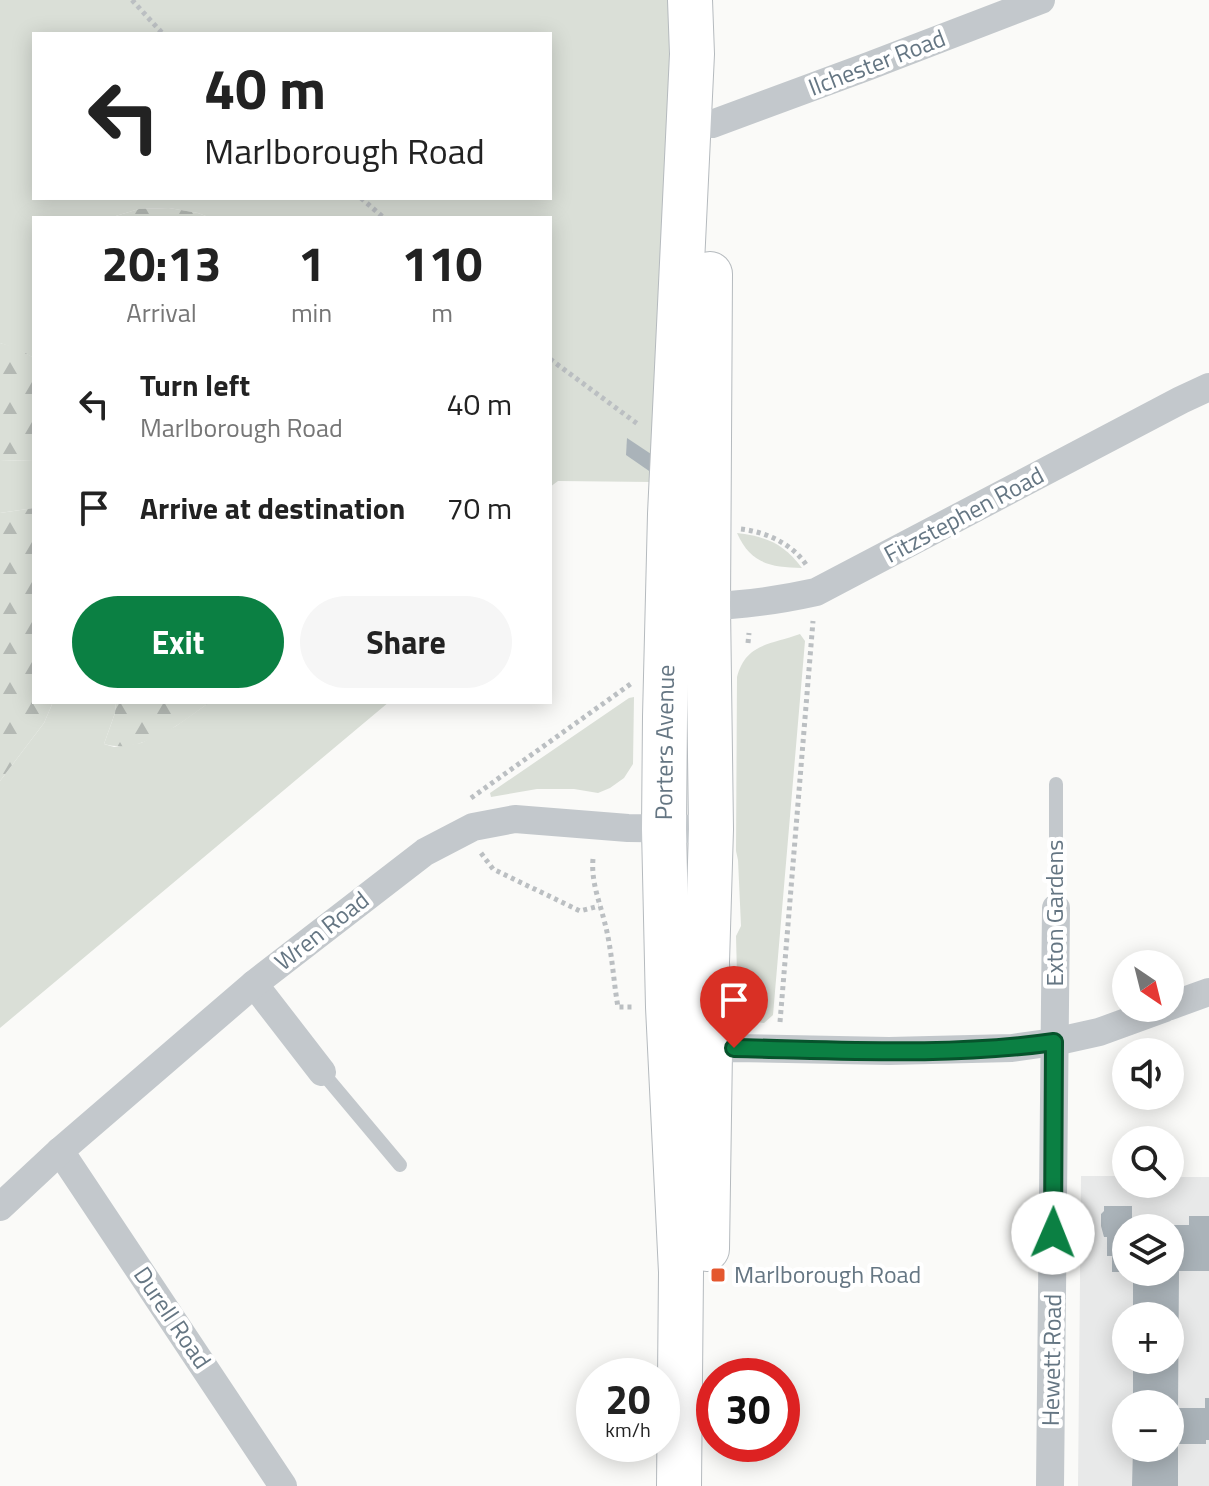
<!DOCTYPE html>
<meta charset="utf-8">
<style>
body{margin:0;font-family:"Titillium Web",sans-serif;background:#f6f6f6;color:#222;height:100vh;display:flex;flex-direction:column;font-size:30px;white-space:nowrap}
*{box-sizing:border-box;margin:0}
p{font-size:26px;color:#767676}
.icon{flex:none;width:44px;height:44px;fill:none;stroke:currentColor;stroke-width:2;stroke-linecap:round;stroke-linejoin:round}
.map{position:relative;flex:1;overflow:hidden}
.details{position:absolute;left:32px;top:216px;width:520px;height:488px;display:flex;flex-direction:column;background:#fff;border-radius:0px;box-shadow:0 4px 20px #0003}
.details>*{flex:none}
.guide{position:absolute;left:32px;top:32px;width:520px;height:168px;border-radius:0px;box-shadow:0 4px 20px #0003;background:#fff;color:#222;overflow:hidden}
.needle{width:52px;rotate:145deg}
.fabs{position:absolute;left:1112px;top:950px;display:grid;gap:16px}
.fabs a{display:grid;place-items:center;width:72px;height:72px;border-radius:50%;background:#fff;box-shadow:0 4px 20px #0003;font-size:40px}
.speed{position:absolute;left:576px;top:1358px;display:flex;gap:16px;font-size:40px;font-weight:700;text-align:center}
.speed>*{display:grid;place-content:center;width:104px;height:104px;border-radius:50%;background:#fff;box-shadow:0 4px 20px #0003;line-height:1}
.speed small{font-size:20px;font-weight:400}
.speed .limit{border:12px solid #d22;background:#fff;color:#111}
.pin{position:absolute;display:grid;place-items:center;width:68px;height:68px;color:#fff;margin:-82px -34px;border-radius:50% 50% 50% 0;rotate:-45deg;box-shadow:0 0 8px #0007}
.pin .icon{rotate:45deg}
.me{position:absolute;width:88px;margin:-44px;rotate:1deg;stroke-linejoin:round;filter:drop-shadow(0 0 6px #0008)}
.turn{display:flex;align-items:center;gap:28px;height:168px;padding:0 40px;font-size:36px}
.turn .icon{width:104px;height:104px;stroke-width:2.5}
.turn b{display:block;font-size:56px;line-height:68px}
.eta{display:flex;justify-content:space-evenly;align-items:center;height:136px;text-align:center}
.eta b{font-size:48px;font-weight:700;line-height:56px}
.primary-button{display:flex;gap:16px;margin-top:auto;padding:16px 40px}
.primary-button a{flex:1;height:92px;border-radius:48px;background:#0b8043;color:#fff;font-size:32px;font-weight:700;line-height:92px;text-align:center}
.primary-button a+a{background:#f6f6f6;color:#222}
ul{padding:0;list-style:none}
li{display:flex;align-items:center;gap:24px;height:104px;padding:0 40px}
li div{flex:1}
li b{display:block;font-size:30px}
li em{font-style:normal}
.map>svg:first-child{display:block}
.built{fill:#e8e9e9;fill-rule:evenodd}
.green{fill:#dadfd7;fill-rule:evenodd}
.forest{fill:url(#forest-firs)}
.building{fill:#aab3b9}
.lines{fill:none;stroke-linecap:round;stroke-linejoin:round}
.primary-casing{stroke:#b5babe;stroke-width:46}
.path{stroke:#bbbfc2;stroke-width:5;stroke-dasharray:4 4;stroke-linecap:butt}
.service{stroke:#c3c8cc;stroke-width:14}
.minor{stroke:#c3c8cc;stroke-width:28}
.primary{stroke:#fff;stroke-width:44}
.route-casing{stroke:#07532c;stroke-width:20}
.route{stroke:#0b8043;stroke-width:14}
.poi-dot{fill:#e4572e;stroke:#fff;stroke-width:3}
.labels{text-anchor:middle;stroke-width:8;stroke-linejoin:round;paint-order:stroke}
.street-label{font-size:24px;fill:#657683;stroke:#fff}
.poi-label{font-size:24px;fill:#657683;stroke:#fff;text-anchor:start}
</style>
<div class="map">
<svg width="1209" height="1486" viewBox="0 0 1209 1486">
<defs>
<pattern id="forest-firs" width="22" height="20" patternUnits="userSpaceOnUse" patternTransform="scale(2)"><rect width="22" height="20" fill="#dadfd7"/><path d="M5 1l3.5 6h-7zM16 11l3.5 6h-7z" fill="#b4b9b4"/></pattern>
</defs>
<rect width="100%" height="100%" fill="#fafaf8"/>
<path class="built" d="M 1081,1176 L 1126,1176 L 1126,1184 L 1170,1184 L 1170,1177 L 1209,1177 L 1209,1486 L 1078,1486 ZM 1126,1228 L 1170,1228 L 1170,1272 L 1126,1272 ZM 1126,1316 L 1170,1316 L 1170,1360 L 1126,1360 ZM 1126,1404 L 1170,1404 L 1170,1448 L 1126,1448 Z"/>
<g class="green">
<path d="M 0,0 L 672,0 L 667,285 L 652,482 L 558,481 L 550,487 L 550,218 L 211,218 L 198,213 L 169,208 L 139,209 L 109,218 L 34,218 L 34,358 L 15,348 L 0,343 ZM 34,34 L 550,34 L 550,198 L 34,198 Z"/>
<path d="M 0,460 L 34,461 L 34,508 L 0,513 Z"/>
<path d="M 737,533 C 767,537 783,543 802,568 C 770,567 751,564 737,533 Z"/>
<path d="M 800,634 L 805,641 L 773,1015 L 764,1023 L 746,1021 L 738,1015 L 736,936 L 741,926 L 738,860 L 736,851 L 737,677 C 746,643 770,645 800,634 Z"/>
<path d="M 634,697 L 633,764 L 624,778 L 610,788 L 598,793 L 574,789 L 537,789 L 491,797 L 490,793 L 629,698 Z"/>
<path d="M 53,702 L 116,702 L 115,713 L 104,744 L 114,747 L 141,743 L 176,726 L 210,702 L 389,702 L 0,1028 L 0,781 L 44,723 Z"/>
</g>
<g class="forest">
<path d="M 169,208 L 198,213 L 211,218 L 109,218 L 139,209 Z"/>
<path d="M 0,343 L 15,347 L 34,358 L 34,461 L 0,460 Z"/>
<path d="M 34,508 L 34,702 L 53,702 L 44,723 L 0,781 L 0,513 Z"/>
<path d="M 116,702 L 210,702 C 181,723 142,755 104,744 L 115,713 Z"/>
</g>
<g class="building">
<path d="M 627,438 L 654,456 L 652,473 L 626,455 Z"/>
<path d="M 1104,1206 L 1132,1206 L 1132,1228 L 1126,1228 L 1126,1272 L 1112,1272 L 1112,1256 L 1107,1256 L 1107,1237 L 1104,1237 L 1101,1226 L 1101,1214 L 1104,1211 Z"/>
<path d="M 1189,1216 L 1209,1216 L 1209,1271 L 1179,1271 L 1178,1408 L 1205,1408 L 1205,1398 L 1209,1398 L 1209,1440 L 1206,1440 L 1206,1444 L 1178,1444 L 1178,1486 L 1132,1486 L 1133,1448 L 1170,1448 L 1170,1404 L 1133,1404 L 1133,1360 L 1170,1360 L 1170,1316 L 1133,1316 L 1133,1272 L 1170,1272 L 1170,1225 L 1189,1225 Z"/>
</g>
<g class="lines">
<g class="primary-casing">
<g id="primary">
<path d="M 707,1249 L 710,1050 L 707,962 L 711,829 L 708,606 L 710,274"/>
<path id="s1" d="M 679,1486 L 681,1272 L 668,1007 L 664,829 L 665,717 L 670,514 L 692,54 L 690,0"/>
</g>
</g>
<g class="path">
<path d="M 132,0 L 163,34"/>
<path d="M 361,198 L 384,218"/>
<path d="M 550,359 L 639,425"/>
<path d="M 741,529 C 766,532 793,544 807,566"/>
<path d="M 748,643 L 749,633"/>
<path d="M 471,798 L 632,683"/>
<path d="M 481,853 L 493,869 L 580,911 L 599,906"/>
<path d="M 593,859 C 591,881 599,900 604,920 C 612,948 613,979 618,1007 L 634,1007"/>
<path d="M 780,1022 L 813,621"/>
</g>
<g class="service">
<path d="M 1056,784 L 1056,908"/>
<path d="M 322,1072 L 400,1165"/>
</g>
<g class="minor">
<path d="M 712,124 L 869,66 L 1041,0"/>
<path d="M 693,606 C 736,607 775,601 816,592 L 1181,400 L 1209,387"/>
<path d="M 254,984 L 322,1072"/>
<path d="M 1170,1006 L 1209,992"/>
<path d="M 710,1050 L 734,1048 L 889,1051 L 1012,1048 L 1054,1042 L 1099,1032 L 1165,1008"/>
<path d="M 60,1151 L 283,1486"/>
<path d="M 0,1207 L 60,1151 L 254,984 L 425,852 L 473,827 L 515,819 L 628,828 L 711,829"/>
<path d="M 1050,1486 L 1056,908"/>
</g>
<use href="#primary" class="primary"/>
</g>
<g class="lines">
<g class="route-casing">
<path id="route" d="M 734,1048 C 841,1050 949,1057 1054,1042 L 1053,1233"/>
</g>
<use href="#route" class="route"/>
</g>
<rect class="poi-dot" x="710" y="1267" width="16" height="16" rx="4"/>
<g class="labels">
<g class="street-label">
<text transform="translate(877 63) rotate(-21)" y="8">Ilchester Road</text>
<text transform="translate(964 515) rotate(-28)" y="8">Fitzstephen Road</text>
<text dy="8" stroke="none"><textPath href="#s1" startOffset="744">Porters Avenue</textPath></text>
<text transform="translate(1055 913) rotate(-90)" y="8">Exton Gardens</text>
<text transform="translate(322 931) rotate(-38)" y="8">Wren Road</text>
<text transform="translate(172 1318) rotate(56)" y="8">Durell Road</text>
<text transform="translate(1052 1360) rotate(-89)" y="8">Hewett Road</text>
</g>
<g class="poi-label">
<text x="734" y="1283">Marlborough Road</text>
</g>
</g>
</svg>
<div class="fabs">
<a><svg class="needle" viewBox="-14 -14 28 28"><path d="M0-13l5 13h-10z" fill="#e53935"/><path d="M0 13l5-13h-10z" fill="#767676"/></svg></a>
<a><svg class="icon" aria-label="sound" viewBox="0 0 24 24"><path d="M4 9h4l5-4v14l-5-4H4zM17 9q2 3 0 6"/></svg></a>
<a><svg class="icon" aria-label="search" viewBox="0 0 24 24"><circle cx="10" cy="10" r="6"/><path d="M15 15l6 6"/></svg></a>
<a><svg class="icon" aria-label="layers" viewBox="0 0 24 24"><path d="M12 4l9 5-9 5-9-5zM3 14l9 5 9-5"/></svg></a>
<a>+</a>
<a>−</a>
</div>
<div class="speed"><div>20<small>km/h</small></div><div class="limit">30</div></div>
<div class="pin" style="left:734px;top:1048px;background:#d93025"><svg class="icon" aria-label="arrive" viewBox="0 0 24 24"><path d="M6 21V4h12l-3 4 3 4H6"/></svg></div>
<svg class="me" style="left:1053px;top:1233px" viewBox="-20 -20 40 40"><circle r="19" fill="#fff"/><path d="M0-13L10 11 0 6-10 11z" fill="#0b8043"/></svg>
<div class="guide">
<div class="turn"><svg class="icon" aria-label="left" viewBox="0 0 24 24"><path d="M17 20v-9H6M10 6l-5 5 5 5"/></svg><div><b>40 m</b>Marlborough Road</div></div>
</div>
<section class="details">
<div class="eta">
<div><b>20:13</b><p>Arrival</p></div>
<div><b>1</b><p>min</p></div>
<div><b>110</b><p>m</p></div>
</div>
<ul>
<li><svg class="icon" aria-label="left" viewBox="0 0 24 24"><path d="M17 20v-9H6M10 6l-5 5 5 5"/></svg><div><b>Turn left</b><p>Marlborough Road</p></div><em>40 m</em></li>
<li><svg class="icon" aria-label="arrive" viewBox="0 0 24 24"><path d="M6 21V4h12l-3 4 3 4H6"/></svg><div><b>Arrive at destination</b></div><em>70 m</em></li>
</ul>
<div class="primary-button"><a>Exit</a><a>Share</a></div>
</section>
</div>
